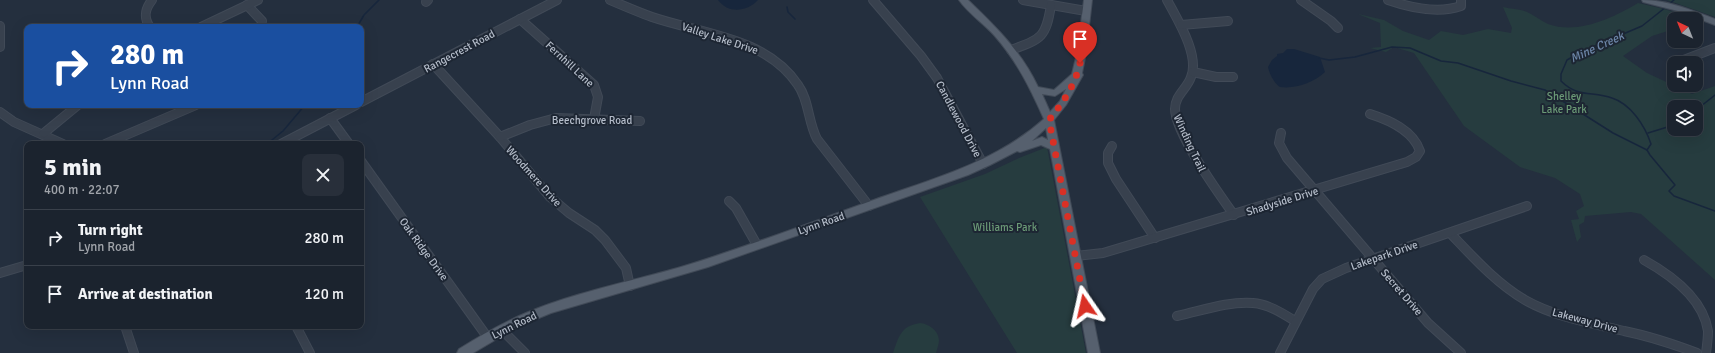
<!DOCTYPE html>
<meta charset="utf-8">
<style>
body{margin:0;font-family:Signika,sans-serif;background:#282f3a;color:#f1f3f6;height:100vh;display:flex;flex-direction:column;font-size:15px;white-space:nowrap}
*{box-sizing:border-box;margin:0}
p{font-size:13px;color:#a0a4aa}
.icon{flex:none;width:22px;height:22px;fill:none;stroke:currentColor;stroke-width:2;stroke-linecap:round;stroke-linejoin:round}
.map{position:relative;flex:1;overflow:hidden}
.sheet{position:absolute;left:24px;top:141px;width:340px;height:188px;display:flex;flex-direction:column;background:#1b232e;border-radius:8px;box-shadow:0 4px 16px #0002,0 0 0 1px #39404a}
.sheet>*{flex:none}
.guide{position:absolute;left:24px;top:24px;width:340px;height:84px;border-radius:8px;box-shadow:0 4px 16px #0002,0 0 0 1px #39404a;background:#1a4fa0;color:#fff;overflow:hidden}
.needle{width:26px;rotate:317deg}
.buttons{position:absolute;left:1667px;top:12px;display:grid;gap:8px}
.buttons a{display:grid;place-items:center;width:36px;height:36px;border-radius:8px;background:#1b232e;box-shadow:0 4px 16px #0002,0 0 0 1px #39404a;font-size:20px}
.pin{position:absolute;display:grid;place-items:center;width:34px;height:34px;color:#fff;margin:-41px -17px;border-radius:50% 50% 50% 0;rotate:-45deg;box-shadow:0 0 4px #0007}
.pin .icon{rotate:45deg}
.me{position:absolute;width:44px;margin:-22px;rotate:349deg;stroke-linejoin:round;filter:drop-shadow(0 0 3px #0008)}
.turn{display:flex;align-items:center;gap:14px;height:84px;padding:0 20px;font-size:18px}
.turn .icon{width:52px;height:52px;stroke-width:2.5}
.turn b{display:block;font-size:28px;line-height:34px}
.round{display:grid;place-items:center;flex:none;width:42px;height:42px;border-radius:8px;background:#282f3a}
.summary{display:flex;align-items:center;justify-content:space-between;height:68px;padding:0 20px}
h1{font-size:24px;font-weight:700;line-height:30px}
ul{padding:0;list-style:none}
li{display:flex;align-items:center;gap:12px;height:56px;padding:0 20px;border-top:1px solid #39404a}
li div{flex:1}
li b{display:block;font-size:15px}
li em{font-style:normal}
.map>svg:first-child{display:block}
.green{fill:#263c3f;fill-rule:evenodd}
.water{fill:#17263c}
.lines{fill:none;stroke-linecap:round;stroke-linejoin:round}
.stream{stroke:#17263c;stroke-width:1.5}
.minor-casing{stroke:#414a57;stroke-width:10}
.major-casing{stroke:#414a57;stroke-width:2}
.minor{stroke:#38414e;stroke-width:8}
.major{fill:#56606e;fill-rule:evenodd}
.route{stroke:#d93025;stroke-width:7;stroke-dasharray:0 12.6}
.labels{text-anchor:middle;stroke-width:4;stroke-linejoin:round;paint-order:stroke}
.street-label{font-size:11px;fill:#b4bcc9;stroke:#1d2633}
.park-label{font-size:11px;fill:#6b9a76;stroke:#1d2633}
.water-label{font-size:12px;font-style:italic;fill:#6d86a8;stroke:#1d2633}
</style>
<div class="map">
<svg width="1715" height="353" viewBox="0 0 1715 353">
<rect width="100%" height="100%" fill="#242f3e"/>
<g class="green">
<path d="M 1667,0 L 1715,0 L 1715,17 Z"/>
<path d="M 1638,3 L 1664,9 L 1690,17 L 1689,19 L 1674,19 L 1674,29 L 1652,36 L 1623,56 L 1647,73 L 1692,94 L 1715,86 L 1715,280 L 1641,214 L 1631,212 L 1585,216 L 1584,222 L 1579,225 L 1581,237 L 1577,242 L 1571,220 L 1579,219 L 1576,211 L 1584,206 L 1580,194 L 1555,178 L 1520,167 L 1464,126 L 1414,53 L 1394,47 L 1386,52 L 1370,48 L 1381,47 L 1380,23 L 1358,14 L 1384,20 L 1403,31 L 1429,40 L 1441,31 L 1463,35 L 1488,29 L 1511,33 L 1512,28 L 1503,7 C 1511,9 1520,9 1527,12 C 1534,15 1541,21 1548,24 C 1577,35 1613,18 1638,3 ZM 1674,107 L 1696,107 L 1696,129 L 1674,129 Z"/>
<path d="M 1047,147 L 1086,353 L 1017,353 L 920,197 L 985,174 L 1019,158 Z"/>
<path d="M 920,323 C 929,324 938,330 939,340 C 939,344 937,349 936,353 L 893,353 C 899,336 901,326 920,323 Z"/>
</g>
<g class="water">
<path d="M 718,0 L 758,0 C 747,12 728,14 718,0 Z"/>
<path d="M 1287,49 L 1294,49 L 1320,57 L 1325,72 C 1313,83 1296,89 1280,87 C 1274,83 1269,73 1268,67 L 1272,60 L 1277,56 L 1277,54 L 1283,53 Z"/>
</g>
<g class="lines">
<g class="stream">
<path d="M 1669,4 L 1674,0"/>
<path d="M 787,7 L 788,12 L 795,19"/>
<path d="M 1666,7 L 1642,26 L 1583,51 L 1567,60 L 1561,74 L 1561,81 C 1578,98 1592,91 1612,98 C 1631,104 1645,126 1651,144 L 1647,150 L 1650,155 L 1675,185 L 1669,191 L 1674,196 L 1715,211"/>
<path d="M 357,27 L 364,15 L 379,0"/>
<path d="M 1319,58 L 1329,60 L 1355,57 L 1392,47 L 1410,48 L 1441,61 L 1458,63 L 1511,81 L 1545,90 L 1613,133 L 1647,150"/>
<path d="M 1696,110 L 1715,95"/>
<path d="M 1648,133 L 1674,125"/>
<path d="M 267,144 L 283,131 L 305,105"/>
</g>
<g class="minor-casing">
<g id="minor">
<path d="M 610,0 C 624,6 638,12 652,17 C 702,34 766,37 798,85 C 809,100 808,122 817,139 L 869,206"/>
<path d="M 873,0 L 921,56 L 937,78 L 983,164"/>
<path d="M 1023,0 L 1086,11"/>
<path d="M 1167,0 C 1177,19 1200,55 1191,77 C 1187,89 1175,95 1175,109 C 1175,133 1219,194 1234,215"/>
<path d="M 1301,0 L 1331,21 L 1338,28"/>
<path d="M 1388,0 C 1411,8 1438,14 1461,6 L 1461,0"/>
<path d="M 426,2 L 428,0"/>
<path d="M 247,5 L 262,21"/>
<path d="M 520,19 L 594,85 L 598,97 L 594,119"/>
<path d="M 1181,25 L 1228,21"/>
<path d="M 0,26 L 0,47"/>
<path d="M 150,27 C 143,17 145,9 152,0"/>
<path d="M 201,27 L 258,0"/>
<path d="M 1011,50 C 1041,39 1046,38 1051,5"/>
<path d="M 1676,63 L 1715,48"/>
<path d="M 433,64 L 500,137 L 550,197 L 569,213 L 595,230 L 605,240 L 626,268 L 630,286"/>
<path d="M 1193,72 L 1216,77 L 1233,77"/>
<path d="M 361,102 L 557,0"/>
<path d="M 0,112 L 14,122 L 63,144"/>
<path d="M 330,118 L 349,144"/>
<path d="M 44,133 L 78,105"/>
<path d="M 1281,133 L 1279,143 L 1287,158 L 1428,323 L 1461,353"/>
<path d="M 500,137 L 530,125 L 556,118 L 640,121"/>
<path d="M 105,144 L 196,105"/>
<path d="M 281,144 L 356,105"/>
<path d="M 1112,146 L 1108,153 L 1108,163 L 1116,179 L 1155,238"/>
<path d="M 361,161 L 488,338"/>
<path d="M 729,201 L 736,208 L 757,245"/>
<path d="M 1450,233 C 1473,257 1496,283 1525,300 C 1555,317 1591,323 1624,331 C 1649,336 1673,344 1697,353"/>
<path d="M 1076,256 L 1103,253 L 1407,162 L 1416,157 L 1420,151 C 1413,130 1389,120 1370,114"/>
<path d="M 1644,260 C 1671,275 1703,298 1708,331 C 1708,339 1707,346 1706,353"/>
<path d="M 0,273 L 27,265"/>
<path d="M 1177,316 C 1201,311 1228,301 1253,303 C 1268,304 1282,313 1295,321"/>
<path d="M 125,326 L 134,353"/>
<path d="M 296,326 L 310,353"/>
<path d="M 502,330 L 525,353"/>
<path d="M 1280,353 L 1313,289 L 1322,279 L 1346,268 L 1527,206"/>
</g>
</g>
<g class="major-casing">
<g id="major">
<path d="M 959,0 L 968,0 C 995,26 1022,52 1038,87 L 1054,90 L 1072,74 L 1077,53 L 1084,0 L 1092,0 L 1086,53 L 1082,73 L 1083,75 L 1066,105 L 1054,120 L 1100,353 L 1088,353 L 1050,149 L 1041,145 L 1020,152 L 1017,151 L 990,165 L 968,175 L 708,267 L 551,313 L 517,327 L 473,353 L 457,353 L 459,349 C 480,336 502,323 526,313 C 576,292 629,282 681,267 C 750,246 817,220 885,196 C 942,176 998,160 1044,119 C 1030,88 1017,61 994,35 C 983,23 968,13 959,0 ZM 1066,89 L 1060,101 L 1050,112 L 1042,94 L 1055,96 ZM 1046,128 L 1048,140 L 1042,137 L 1032,141 Z"/>
<path d="M 1642,0 C 1668,0 1691,10 1715,19 L 1715,25 L 1678,11 L 1643,2 Z"/>
</g>
</g>
<use href="#minor" class="minor"/>
<use href="#major" class="major"/>
</g>
<g class="lines">
<path class="route" d="M 1080,63 C 1075,85 1063,103 1049,120 L 1085,306"/>
</g>
<g class="labels">
<g class="street-label">
<text transform="translate(720 38) rotate(18)" y="4">Valley Lake Drive</text>
<text transform="translate(459 51) rotate(-28)" y="4">Rangecrest Road</text>
<text transform="translate(570 64) rotate(43)" y="4">Fernhill Lane</text>
<text transform="translate(959 119) rotate(62)" y="4">Candlewood Drive</text>
<text x="592" y="124">Beechgrove Road</text>
<text transform="translate(1190 143) rotate(65)" y="4">Winding Trail</text>
<text transform="translate(534 176) rotate(48)" y="4">Woodmere Drive</text>
<text transform="translate(1282 201) rotate(-17)" y="4">Shadyside Drive</text>
<text transform="translate(821 223) rotate(-19)" y="4">Lynn Road</text>
<text transform="translate(424 249) rotate(54)" y="4">Oak Ridge Drive</text>
<text transform="translate(1384 255) rotate(-19)" y="4">Lakepark Drive</text>
<text transform="translate(1402 292) rotate(49)" y="4">Secret Drive</text>
<text transform="translate(1585 320) rotate(15)" y="4">Lakeway Drive</text>
<text transform="translate(514 325) rotate(-26)" y="4">Lynn Road</text>
</g>
<g class="park-label">
<text x="1564" y="100">Shelley<tspan x="1564" dy="13">Lake Park</tspan></text>
<text x="1005" y="231">Williams Park</text>
</g>
<g class="water-label">
<text transform="translate(1597 47) rotate(-25)" y="4">Mine Creek</text>
</g>
</g>
</svg>
<div class="buttons">
<a><svg class="needle" viewBox="-14 -14 28 28"><path d="M0-13l5 13h-10z" fill="#e53935"/><path d="M0 13l5-13h-10z" fill="#a0a4aa"/></svg></a>
<a><svg class="icon" aria-label="sound" viewBox="0 0 24 24"><path d="M4 9h4l5-4v14l-5-4H4zM17 9q2 3 0 6"/></svg></a>
<a><svg class="icon" aria-label="layers" viewBox="0 0 24 24"><path d="M12 4l9 5-9 5-9-5zM3 14l9 5 9-5"/></svg></a>
</div>
<div class="pin" style="left:1080px;top:63px;background:#d93025"><svg class="icon" aria-label="arrive" viewBox="0 0 24 24"><path d="M6 21V4h12l-3 4 3 4H6"/></svg></div>
<svg class="me" style="left:1085px;top:306px" viewBox="-20 -20 40 40"><path d="M0-17L14 15 0 8-14 15z" fill="#d93025" stroke="#fff" stroke-width="4"/></svg>
<div class="guide">
<div class="turn"><svg class="icon" aria-label="right" viewBox="0 0 24 24"><path d="M7 20v-9h11M14 6l5 5-5 5"/></svg><div><b>280 m</b>Lynn Road</div></div>
</div>
<section class="sheet">
<div class="summary"><div><h1>5 min</h1><p>400 m · 22:07</p></div><a class="round"><svg class="icon" aria-label="close" viewBox="0 0 24 24"><path d="M6 6l12 12M18 6L6 18"/></svg></a></div>
<ul>
<li><svg class="icon" aria-label="right" viewBox="0 0 24 24"><path d="M7 20v-9h11M14 6l5 5-5 5"/></svg><div><b>Turn right</b><p>Lynn Road</p></div><em>280 m</em></li>
<li><svg class="icon" aria-label="arrive" viewBox="0 0 24 24"><path d="M6 21V4h12l-3 4 3 4H6"/></svg><div><b>Arrive at destination</b></div><em>120 m</em></li>
</ul>
</section>
</div>
